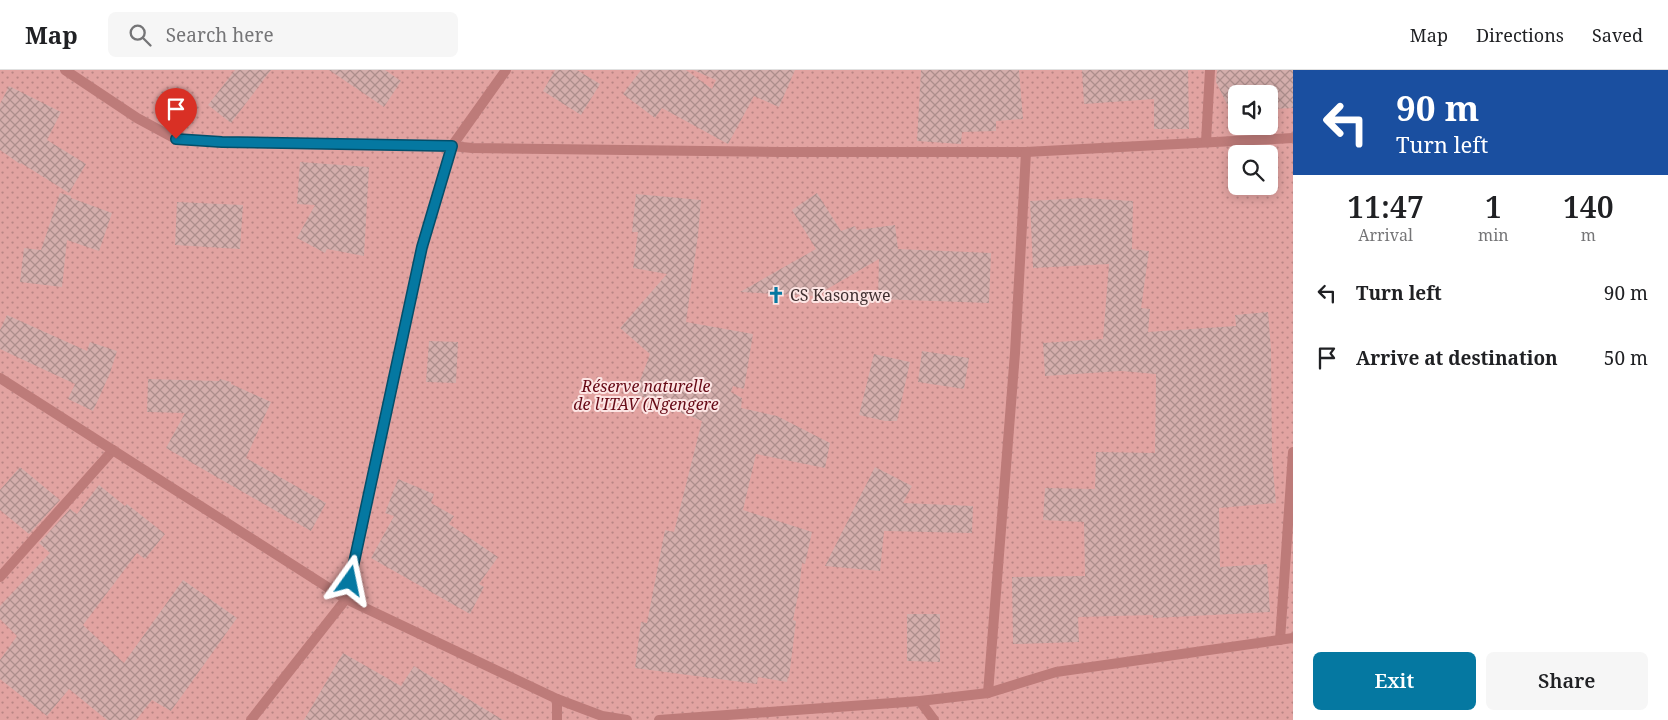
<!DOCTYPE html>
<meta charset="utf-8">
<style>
body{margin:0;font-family:"Noto Serif",serif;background:#f6f6f6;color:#202124;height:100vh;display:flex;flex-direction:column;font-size:19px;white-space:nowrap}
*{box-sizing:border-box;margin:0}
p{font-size:16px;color:#757577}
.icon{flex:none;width:28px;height:28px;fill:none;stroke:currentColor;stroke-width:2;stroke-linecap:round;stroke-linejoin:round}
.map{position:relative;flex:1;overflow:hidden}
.drawer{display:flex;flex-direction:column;background:#fff;width:375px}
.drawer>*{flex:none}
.banner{background:#1a4fa0;color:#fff;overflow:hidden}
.controls{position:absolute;left:1228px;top:15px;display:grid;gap:10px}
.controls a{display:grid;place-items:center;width:50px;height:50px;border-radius:8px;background:#fff;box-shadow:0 2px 12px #0003;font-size:25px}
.pin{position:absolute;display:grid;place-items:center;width:42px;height:42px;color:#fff;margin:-51px -21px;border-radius:50% 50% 50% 0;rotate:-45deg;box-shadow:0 0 5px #0007}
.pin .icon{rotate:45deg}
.me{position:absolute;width:55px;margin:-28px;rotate:12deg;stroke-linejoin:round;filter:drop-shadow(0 0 4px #0008)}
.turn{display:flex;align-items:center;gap:18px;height:105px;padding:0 20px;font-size:22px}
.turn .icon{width:65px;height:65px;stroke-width:2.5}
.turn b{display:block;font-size:35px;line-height:42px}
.eta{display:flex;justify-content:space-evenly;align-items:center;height:85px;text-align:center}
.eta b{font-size:30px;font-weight:600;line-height:35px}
.button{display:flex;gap:10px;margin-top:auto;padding:10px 20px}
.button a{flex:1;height:58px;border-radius:8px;background:#0578a1;color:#fff;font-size:20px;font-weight:600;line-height:58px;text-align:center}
.button a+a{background:#f6f6f6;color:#202124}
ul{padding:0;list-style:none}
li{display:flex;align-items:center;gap:15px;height:65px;padding:0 20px}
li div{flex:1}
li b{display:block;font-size:19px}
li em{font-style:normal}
header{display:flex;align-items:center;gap:30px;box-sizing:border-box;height:70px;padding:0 25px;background:#fff;border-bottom:1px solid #e0e0e0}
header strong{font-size:24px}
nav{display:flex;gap:28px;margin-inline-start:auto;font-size:18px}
.search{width:350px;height:45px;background:#f6f6f6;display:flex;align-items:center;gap:12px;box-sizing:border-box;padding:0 18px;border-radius:8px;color:#757577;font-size:19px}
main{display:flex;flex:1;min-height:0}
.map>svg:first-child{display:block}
.park{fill:url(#park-dots);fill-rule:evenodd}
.building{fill:url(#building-cross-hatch)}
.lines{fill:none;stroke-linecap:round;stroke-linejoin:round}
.minor{stroke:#bd7b79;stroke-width:10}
.tertiary{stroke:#bd7b79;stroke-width:10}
.route-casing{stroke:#034e69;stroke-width:12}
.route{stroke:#0578a1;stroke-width:9}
.labels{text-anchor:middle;stroke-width:4;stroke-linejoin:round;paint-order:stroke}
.poi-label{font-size:16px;fill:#403030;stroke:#fde5e4;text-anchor:start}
.park-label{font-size:16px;font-style:italic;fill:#660a16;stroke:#fde5e4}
</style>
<header>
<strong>Map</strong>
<div class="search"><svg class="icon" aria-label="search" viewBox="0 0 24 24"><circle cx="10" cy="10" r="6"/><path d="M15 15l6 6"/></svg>Search here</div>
<nav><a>Map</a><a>Directions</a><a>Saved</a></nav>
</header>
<main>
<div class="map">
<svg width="1293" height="650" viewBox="0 0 1293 650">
<defs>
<pattern id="park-dots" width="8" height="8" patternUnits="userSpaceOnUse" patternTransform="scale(1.25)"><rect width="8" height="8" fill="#e2a3a1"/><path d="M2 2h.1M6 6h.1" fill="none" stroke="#b98584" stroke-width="1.8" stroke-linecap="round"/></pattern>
<pattern id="building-cross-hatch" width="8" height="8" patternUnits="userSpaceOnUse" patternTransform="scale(1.25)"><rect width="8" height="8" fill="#d4aeac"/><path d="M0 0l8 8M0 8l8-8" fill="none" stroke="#ad8e8c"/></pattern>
</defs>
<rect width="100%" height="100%" fill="#fbd4d1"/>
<path class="park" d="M 0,0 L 1293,0 L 1293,650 L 0,650 ZM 1236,24 L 1269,24 L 1269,56 L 1236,56 ZM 1236,84 L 1269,84 L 1269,116 L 1236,116 Z"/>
<g class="building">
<path d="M 235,0 L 271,0 L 231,53 L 208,35 Z"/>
<path d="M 329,0 L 385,0 L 401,11 L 384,37 Z"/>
<path d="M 555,0 L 577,0 L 600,14 L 581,45 L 543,21 Z"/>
<path d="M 641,0 L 686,0 L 712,19 L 716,10 L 693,0 L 795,0 L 779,37 L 754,26 L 728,74 L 662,38 L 655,48 L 623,24 Z"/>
<path d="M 921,0 L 1019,0 L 1023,49 L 996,51 L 996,61 L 962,62 L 961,74 L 917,71 Z"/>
<path d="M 1082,0 L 1188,0 L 1189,59 L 1154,59 L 1154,29 L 1084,34 Z"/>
<path d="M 1217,0 L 1293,0 L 1293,38 L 1269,39 L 1269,24 L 1236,24 L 1236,50 L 1235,50 L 1216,12 Z"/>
<path d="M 9,16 L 61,42 L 47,70 L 86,94 L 69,123 L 21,93 L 20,94 L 0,80 L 0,34 Z"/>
<path d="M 300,92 L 369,97 L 364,186 L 327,179 L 325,183 L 297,168 L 315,135 L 297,134 Z"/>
<path d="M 60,123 L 71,126 L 71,128 L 112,143 L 99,181 L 67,170 L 62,217 L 20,212 L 24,178 L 41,180 Z"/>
<path d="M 817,123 L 841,161 L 855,156 L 857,160 L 895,155 L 898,179 L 991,183 L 989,233 L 878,229 L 879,189 L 815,226 L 740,222 L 816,179 L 792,140 Z"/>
<path d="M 636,124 L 701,130 L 698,165 L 686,252 L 753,264 L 744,319 L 733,316 L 731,322 L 742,328 L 741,338 L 777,346 L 830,373 L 825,398 L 756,384 L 743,440 L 812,462 L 805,494 L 802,493 L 799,520 L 793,550 L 796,551 L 789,607 L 788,606 L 787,612 L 758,607 L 757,614 L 635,598 L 641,552 L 647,553 L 665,460 L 674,462 L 702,351 L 635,324 L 650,284 L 620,258 L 667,204 L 633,198 L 638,162 L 632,162 Z"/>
<path d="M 1083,128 L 1133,131 L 1132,179 L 1149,181 L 1141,238 L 1150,239 L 1148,262 L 1236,256 L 1235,245 L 1268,242 L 1271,279 L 1272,388 L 1276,433 L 1219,438 L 1220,497 L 1267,494 L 1270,542 L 1153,548 L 1153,545 L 1078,547 L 1079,572 L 1013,574 L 1012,507 L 1085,506 L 1084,452 L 1043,450 L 1045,418 L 1095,419 L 1096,382 L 1155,383 L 1156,304 L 1121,301 L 1045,306 L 1043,273 L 1103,269 L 1109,194 L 1033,198 L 1030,131 Z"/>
<path d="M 177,132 L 243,135 L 240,179 L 175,175 Z"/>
<path d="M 7,245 L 87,281 L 90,272 L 117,281 L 110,303 L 93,341 L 68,329 L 75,314 L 0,279 L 0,260 Z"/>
<path d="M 429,271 L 458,272 L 456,313 L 426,312 Z"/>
<path d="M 922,281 L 969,288 L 964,319 L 918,312 Z"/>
<path d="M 874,284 L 910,292 L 897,351 L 885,351 L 859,345 Z"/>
<path d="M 148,309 L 219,311 L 220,309 L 231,312 L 231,314 L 271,332 L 246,388 L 326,433 L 311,461 L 166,378 L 185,343 L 147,342 Z"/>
<path d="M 20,397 L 60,430 L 29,464 L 0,440 L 0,420 Z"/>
<path d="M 875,397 L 912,416 L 903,433 L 973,436 L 972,463 L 884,461 L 880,501 L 825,496 Z"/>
<path d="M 398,409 L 434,424 L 431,433 L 454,446 L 449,454 L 498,487 L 479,514 L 484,517 L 470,544 L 371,488 L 394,446 L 385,443 Z"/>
<path d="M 99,415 L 125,436 L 127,434 L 165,464 L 145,489 L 137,483 L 83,555 L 124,593 L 183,510 L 237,548 L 171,641 L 152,630 L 136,650 L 107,650 L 69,619 L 47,646 L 0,609 L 0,590 L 17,566 L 0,549 L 0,536 L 50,483 L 39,473 L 70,439 L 77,444 Z"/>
<path d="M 907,544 L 940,544 L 940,592 L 907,591 Z"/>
<path d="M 343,583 L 401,616 L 414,596 L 503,650 L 304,650 Z"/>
</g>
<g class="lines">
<g class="minor">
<path d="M 65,0 L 137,48 L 176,69 L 222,72 L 452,76 L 472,78 L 780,82 L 1026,82 L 1293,68"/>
<path d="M 1206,72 L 1210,0"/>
<path d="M 0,507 L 113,380"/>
<path d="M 1280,570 L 1293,382"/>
<path d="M 988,623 L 1015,283 L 1026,82"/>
<path d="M 557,629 L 557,650"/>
<path d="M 920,631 L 934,650"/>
<path d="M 251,650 L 346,529 L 422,177 L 452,76 L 506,0"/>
</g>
<g class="tertiary">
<path d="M 0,308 L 346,529 L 557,629 L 602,646 L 627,650"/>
<path d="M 659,650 L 920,631 L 988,623 L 1056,602 L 1293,568"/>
</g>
</g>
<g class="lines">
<g class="route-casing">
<path id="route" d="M 176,69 L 222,72 L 452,76 L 422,177 L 350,511"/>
</g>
<use href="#route" class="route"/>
</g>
<defs>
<g id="church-bare" transform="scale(1.35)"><path d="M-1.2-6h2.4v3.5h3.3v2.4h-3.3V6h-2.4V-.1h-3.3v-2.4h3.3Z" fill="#0578a1" stroke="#fde5e4" stroke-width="2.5" paint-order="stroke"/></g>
</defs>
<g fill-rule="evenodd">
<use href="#church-bare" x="776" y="225"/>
</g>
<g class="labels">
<g class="poi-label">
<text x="790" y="231">CS Kasongwe</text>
</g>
<g class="park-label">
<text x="646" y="322">Réserve naturelle<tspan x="646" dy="18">de l'ITAV (Ngengere</tspan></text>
</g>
</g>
</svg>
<div class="controls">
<a><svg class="icon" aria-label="sound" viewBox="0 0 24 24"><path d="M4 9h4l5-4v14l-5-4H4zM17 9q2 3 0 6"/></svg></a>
<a><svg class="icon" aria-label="search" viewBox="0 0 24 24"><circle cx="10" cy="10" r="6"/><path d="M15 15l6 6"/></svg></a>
</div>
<div class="pin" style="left:176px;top:69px;background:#d93025"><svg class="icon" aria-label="arrive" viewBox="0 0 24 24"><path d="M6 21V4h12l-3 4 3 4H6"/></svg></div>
<svg class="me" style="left:350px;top:511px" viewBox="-20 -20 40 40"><path d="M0-17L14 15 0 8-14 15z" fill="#0578a1" stroke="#fff" stroke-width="4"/></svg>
</div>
<section class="drawer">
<div class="banner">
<div class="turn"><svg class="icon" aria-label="left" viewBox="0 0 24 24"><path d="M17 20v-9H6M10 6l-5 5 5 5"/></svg><div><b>90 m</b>Turn left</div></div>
</div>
<div class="eta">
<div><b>11:47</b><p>Arrival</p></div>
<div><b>1</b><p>min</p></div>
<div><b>140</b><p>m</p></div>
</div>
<ul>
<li><svg class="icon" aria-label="left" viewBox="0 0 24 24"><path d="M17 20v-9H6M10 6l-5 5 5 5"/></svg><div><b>Turn left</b></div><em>90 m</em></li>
<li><svg class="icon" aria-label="arrive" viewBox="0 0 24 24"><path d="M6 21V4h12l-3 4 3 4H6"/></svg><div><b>Arrive at destination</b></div><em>50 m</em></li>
</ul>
<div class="button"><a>Exit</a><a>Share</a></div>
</section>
</main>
